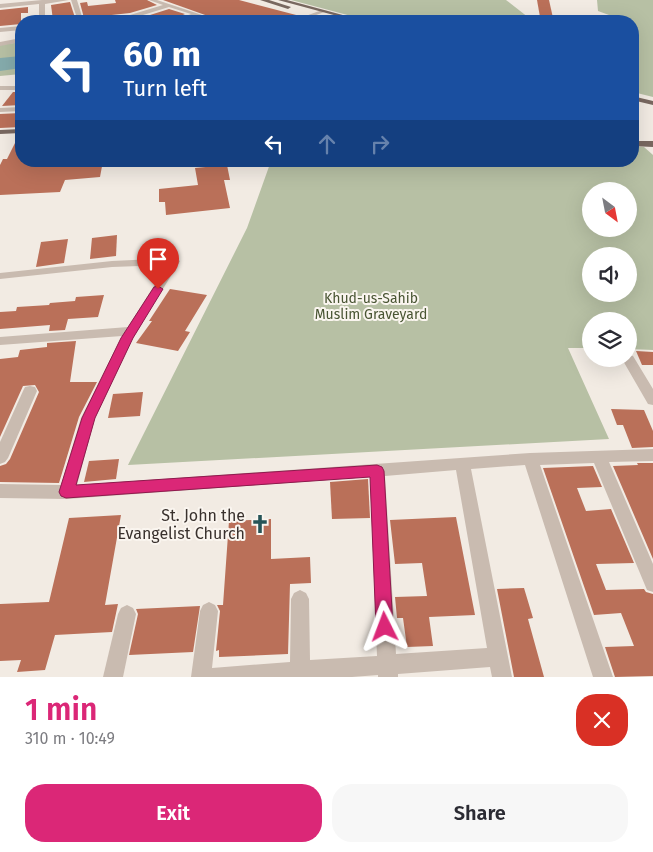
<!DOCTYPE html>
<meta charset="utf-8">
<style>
body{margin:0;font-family:"Fira Sans",sans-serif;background:#f7f7f7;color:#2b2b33;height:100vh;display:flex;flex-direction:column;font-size:19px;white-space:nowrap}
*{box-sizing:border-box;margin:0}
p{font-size:16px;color:#7c7c81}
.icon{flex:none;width:28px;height:28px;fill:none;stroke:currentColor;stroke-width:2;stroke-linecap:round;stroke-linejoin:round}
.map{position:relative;height:677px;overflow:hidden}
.drawer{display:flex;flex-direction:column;background:#fff;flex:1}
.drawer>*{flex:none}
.guide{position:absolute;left:15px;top:15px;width:624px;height:152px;border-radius:20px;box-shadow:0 5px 20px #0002;background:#1a4fa0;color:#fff;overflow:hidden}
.needle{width:32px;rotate:148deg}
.fabs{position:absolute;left:582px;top:182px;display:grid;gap:10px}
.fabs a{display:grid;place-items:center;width:55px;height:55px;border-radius:50%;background:#fff;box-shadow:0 5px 20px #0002;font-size:25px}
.pin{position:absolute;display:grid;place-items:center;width:42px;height:42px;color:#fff;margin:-51px -21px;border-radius:50% 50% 50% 0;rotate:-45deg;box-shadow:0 0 5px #0007}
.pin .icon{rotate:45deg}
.me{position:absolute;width:55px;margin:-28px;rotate:357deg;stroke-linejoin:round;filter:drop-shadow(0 0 4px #0008)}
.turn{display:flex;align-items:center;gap:18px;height:105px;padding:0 25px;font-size:22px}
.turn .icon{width:65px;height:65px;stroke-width:2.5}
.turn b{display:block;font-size:35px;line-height:42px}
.lanes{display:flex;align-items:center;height:48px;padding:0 25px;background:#0003;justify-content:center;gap:25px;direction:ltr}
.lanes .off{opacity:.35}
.round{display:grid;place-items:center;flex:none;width:52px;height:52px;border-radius:20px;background:#f7f7f7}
.overview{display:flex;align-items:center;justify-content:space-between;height:85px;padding:0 25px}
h1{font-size:30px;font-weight:600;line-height:38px;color:#db2777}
.primary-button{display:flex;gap:10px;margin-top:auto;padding:10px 25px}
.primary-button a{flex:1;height:58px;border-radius:20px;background:#db2777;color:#fff;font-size:20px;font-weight:600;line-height:58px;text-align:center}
.primary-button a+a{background:#f7f7f7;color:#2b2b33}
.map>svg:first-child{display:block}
.green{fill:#b7c0a4;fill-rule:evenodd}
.water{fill:#85abac}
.building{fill:#ba7059}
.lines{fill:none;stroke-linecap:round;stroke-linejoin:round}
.minor{fill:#c9bbb0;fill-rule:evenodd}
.major{fill:#796860;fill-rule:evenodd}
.route{fill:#db2777;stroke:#8e194d}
.labels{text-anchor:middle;stroke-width:4;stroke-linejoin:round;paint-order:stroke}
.park-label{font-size:14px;fill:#495533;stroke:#faf5ef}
.near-poi-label{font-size:16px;fill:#39312d;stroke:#faf5ef;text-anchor:end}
</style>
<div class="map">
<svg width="653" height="677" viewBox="0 0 653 677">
<rect width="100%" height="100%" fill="#f2ebe3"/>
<g class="green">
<path d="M 291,0 L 506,0 L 533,21 L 370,21 Z"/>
<path d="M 597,0 L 653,0 L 653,97 L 633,92 L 632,21 L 620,21 L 620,19 L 598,11 Z"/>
<path d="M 21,42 L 21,74 L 0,76 L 0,45 Z"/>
<path d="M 633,146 L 644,147 L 653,155 L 653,350 L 629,349 L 629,321 L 591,321 L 591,348 L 568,348 L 609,439 L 128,465 L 247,228 L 271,161 L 632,161 ZM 591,191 L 629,191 L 629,229 L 591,229 ZM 629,256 L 629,294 L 591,294 L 591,256 Z"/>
</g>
<path class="water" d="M 21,56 L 21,68 L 0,71 L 0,58 Z"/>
<g class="building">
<path d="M 115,0 L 147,0 L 157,5 L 130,13 L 84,18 L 80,3 L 87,2 L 88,6 L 116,3 Z"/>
<path d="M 163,0 L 239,0 L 300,16 L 290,21 L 222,21 Z"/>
<path d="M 537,0 L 549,0 L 553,18 L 540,17 Z"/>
<path d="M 70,2 L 76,21 L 53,20 L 51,5 Z"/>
<path d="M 28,7 L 28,13 L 21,13 L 21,24 L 0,26 L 0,10 Z"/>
<path d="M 169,9 L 185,14 L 170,21 L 120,21 L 131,21 Z"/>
<path d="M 13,92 L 21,92 L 21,105 L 2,106 Z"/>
<path d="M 21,113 L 21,127 L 0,128 L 0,114 Z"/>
<path d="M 19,135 L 21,135 L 21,161 L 103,161 L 100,177 L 65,180 L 60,192 L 0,195 L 0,165 L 3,159 L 7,159 Z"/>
<path d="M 227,165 L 230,180 L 224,180 L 230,208 L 166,215 L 165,202 L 159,202 L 159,189 L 198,185 L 195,168 Z"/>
<path d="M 117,235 L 116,256 L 90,259 L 92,238 Z"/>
<path d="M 68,239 L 64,263 L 36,267 L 41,242 Z"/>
<path d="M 170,289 L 207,295 L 185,331 L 190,332 L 178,351 L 136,343 L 152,321 L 149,321 Z"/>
<path d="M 104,295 L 98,317 L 68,319 L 65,330 L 49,331 L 50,325 L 0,329 L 0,312 L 16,311 L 17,307 L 49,305 L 50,303 L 75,301 L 76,297 Z"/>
<path d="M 76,341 L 70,382 L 97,382 L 79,417 L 59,483 L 0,482 L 0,466 L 6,464 L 10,459 L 39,392 L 35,385 L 23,386 L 0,437 L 0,359 L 18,357 L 20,350 L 47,347 L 47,343 Z"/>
<path d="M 636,351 L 653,352 L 653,365 L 642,365 Z"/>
<path d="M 143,392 L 140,416 L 108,418 L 113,394 Z"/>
<path d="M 611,409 L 644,410 L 653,431 L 653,447 L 632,448 L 623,425 L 617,425 Z"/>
<path d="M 119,459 L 116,479 L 84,482 L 89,461 Z"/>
<path d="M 637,463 L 653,463 L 653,559 L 613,466 L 638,465 Z"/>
<path d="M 593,466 L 602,487 L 577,488 L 586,511 L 611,509 L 634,563 L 596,564 L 606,590 L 644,589 L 646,592 L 653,594 L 653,676 L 615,677 L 605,647 L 634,646 L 621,613 L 594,615 L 543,468 Z"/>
<path d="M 368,479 L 370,518 L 332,519 L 330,482 Z"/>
<path d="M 121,515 L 105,605 L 118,604 L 112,632 L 55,635 L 45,670 L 17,672 L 21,660 L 0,661 L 0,604 L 49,602 L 69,518 Z"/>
<path d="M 456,517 L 475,615 L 429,617 L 433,646 L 407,647 L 403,618 L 397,618 L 395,597 L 427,596 L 422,563 L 395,564 L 390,520 Z"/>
<path d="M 271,519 L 271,559 L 310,557 L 311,583 L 290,584 L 288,654 L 219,657 L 219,650 L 216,651 L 220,611 L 217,605 L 223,605 L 229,521 Z"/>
<path d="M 524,588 L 533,618 L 528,619 L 544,677 L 514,677 L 497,589 Z"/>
<path d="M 200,606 L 193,652 L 129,655 L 138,614 L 136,609 Z"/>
</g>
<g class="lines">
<g class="minor">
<path d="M 42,0 L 69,0 L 45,4 L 45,21 L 39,21 L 39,4 L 0,8 L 0,4 Z"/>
<path d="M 71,0 L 77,0 L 83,20 L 130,15 L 163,5 L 149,0 L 157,0 L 220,21 C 211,22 204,16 196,16 C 188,17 181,21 172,21 L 191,14 L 169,7 L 130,19 L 78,21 Z"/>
<path d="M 322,10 L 327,11 L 300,21 L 292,21 Z"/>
<path d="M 21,26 L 21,30 L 0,32 L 0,28 Z"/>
<path d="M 21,38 L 21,42 L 0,46 L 0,42 Z"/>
<rect x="0" y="86" width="21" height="4"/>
<path d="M 21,107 L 21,111 L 0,112 L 0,108 Z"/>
<path d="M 175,258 L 180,261 L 133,338 L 95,418 L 77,485 L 530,453 L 653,449 L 653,461 L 609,462 L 653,564 L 653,592 L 647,590 L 594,463 L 540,465 L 613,677 L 593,677 L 525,465 L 471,469 L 512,677 L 492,677 L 490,667 L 398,674 L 398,677 L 378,677 L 378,675 L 352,677 L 191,677 L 200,611 L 203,605 L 209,602 L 215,605 L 218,611 L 212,668 L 290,662 L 291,599 L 294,593 L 300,590 L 306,593 L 309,599 L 310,660 L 377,656 L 370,477 L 67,499 L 0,498 L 0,484 L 61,485 L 81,418 L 122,336 L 0,345 L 0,337 L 128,327 L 167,265 L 112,267 L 0,279 L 0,273 L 112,261 ZM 456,470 L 487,648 L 396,654 L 385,476 Z"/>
<path d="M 629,355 L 633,356 L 653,389 L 653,405 L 648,404 L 622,359 L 629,359 Z"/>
<path d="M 30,386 L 35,387 L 37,391 L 8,458 L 5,462 L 0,464 L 0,442 L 23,391 L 25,387 Z"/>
<path d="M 127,605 L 133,608 L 136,614 L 123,677 L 103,677 L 118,614 L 121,608 Z"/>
</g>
<g class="major">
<path d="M 260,0 L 269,0 L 291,7 L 288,9 Z"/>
<path d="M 278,0 L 287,0 L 365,21 L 356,21 Z"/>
<path d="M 632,96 L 653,101 L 653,105 L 632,100 Z"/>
<path d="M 21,129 L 21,133 L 0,134 L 0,130 Z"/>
<path d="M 632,141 L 653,141 L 653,147 L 632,146 Z"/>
</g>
</g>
<path class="route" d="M 158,286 L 163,289 L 133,338 L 95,418 L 76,485 L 377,465 L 382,467 L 384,471 L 393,627 L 391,633 L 385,635 L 379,633 L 376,627 L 370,477 L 66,498 L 61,496 L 59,492 L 82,418 L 121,338 L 154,287 Z"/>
<defs>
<g id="church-bare" transform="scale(1.5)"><path d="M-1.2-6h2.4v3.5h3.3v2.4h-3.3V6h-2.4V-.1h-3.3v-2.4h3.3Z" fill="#265457" stroke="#faf5ef" stroke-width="2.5" paint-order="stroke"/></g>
</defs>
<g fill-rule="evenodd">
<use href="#church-bare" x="260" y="524"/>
</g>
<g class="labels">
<g class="park-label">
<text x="371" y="303">Khud-us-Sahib<tspan x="371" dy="16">Muslim Graveyard</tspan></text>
</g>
<g class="near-poi-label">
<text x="245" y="521">St. John the<tspan x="245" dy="18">Evangelist Church</tspan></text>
</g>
</g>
</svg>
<div class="fabs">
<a><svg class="needle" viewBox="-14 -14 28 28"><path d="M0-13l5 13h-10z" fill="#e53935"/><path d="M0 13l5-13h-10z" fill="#7c7c81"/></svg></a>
<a><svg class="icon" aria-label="sound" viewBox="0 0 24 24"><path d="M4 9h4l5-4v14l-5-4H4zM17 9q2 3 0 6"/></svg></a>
<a><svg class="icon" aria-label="layers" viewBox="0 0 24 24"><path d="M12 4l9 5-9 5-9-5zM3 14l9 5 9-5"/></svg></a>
</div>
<div class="pin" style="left:158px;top:289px;background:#d93025"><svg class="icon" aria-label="arrive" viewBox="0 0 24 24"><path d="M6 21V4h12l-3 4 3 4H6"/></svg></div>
<svg class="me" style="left:385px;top:627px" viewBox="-20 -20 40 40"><path d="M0-17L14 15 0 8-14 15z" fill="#db2777" stroke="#fff" stroke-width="4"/></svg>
<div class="guide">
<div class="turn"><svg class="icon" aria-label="left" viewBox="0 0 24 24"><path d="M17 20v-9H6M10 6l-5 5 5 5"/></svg><div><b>60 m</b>Turn left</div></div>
<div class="lanes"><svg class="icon" aria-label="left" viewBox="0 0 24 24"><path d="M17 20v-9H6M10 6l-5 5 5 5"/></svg><svg class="icon off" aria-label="ahead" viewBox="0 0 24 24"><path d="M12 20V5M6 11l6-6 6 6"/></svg><svg class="icon off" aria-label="right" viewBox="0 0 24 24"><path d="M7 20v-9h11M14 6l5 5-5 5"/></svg></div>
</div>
</div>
<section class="drawer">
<div class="overview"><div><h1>1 min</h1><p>310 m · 10:49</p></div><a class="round" style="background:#d93025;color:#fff"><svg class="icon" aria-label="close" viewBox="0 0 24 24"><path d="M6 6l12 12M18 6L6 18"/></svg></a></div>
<div class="primary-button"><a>Exit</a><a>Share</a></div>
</section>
